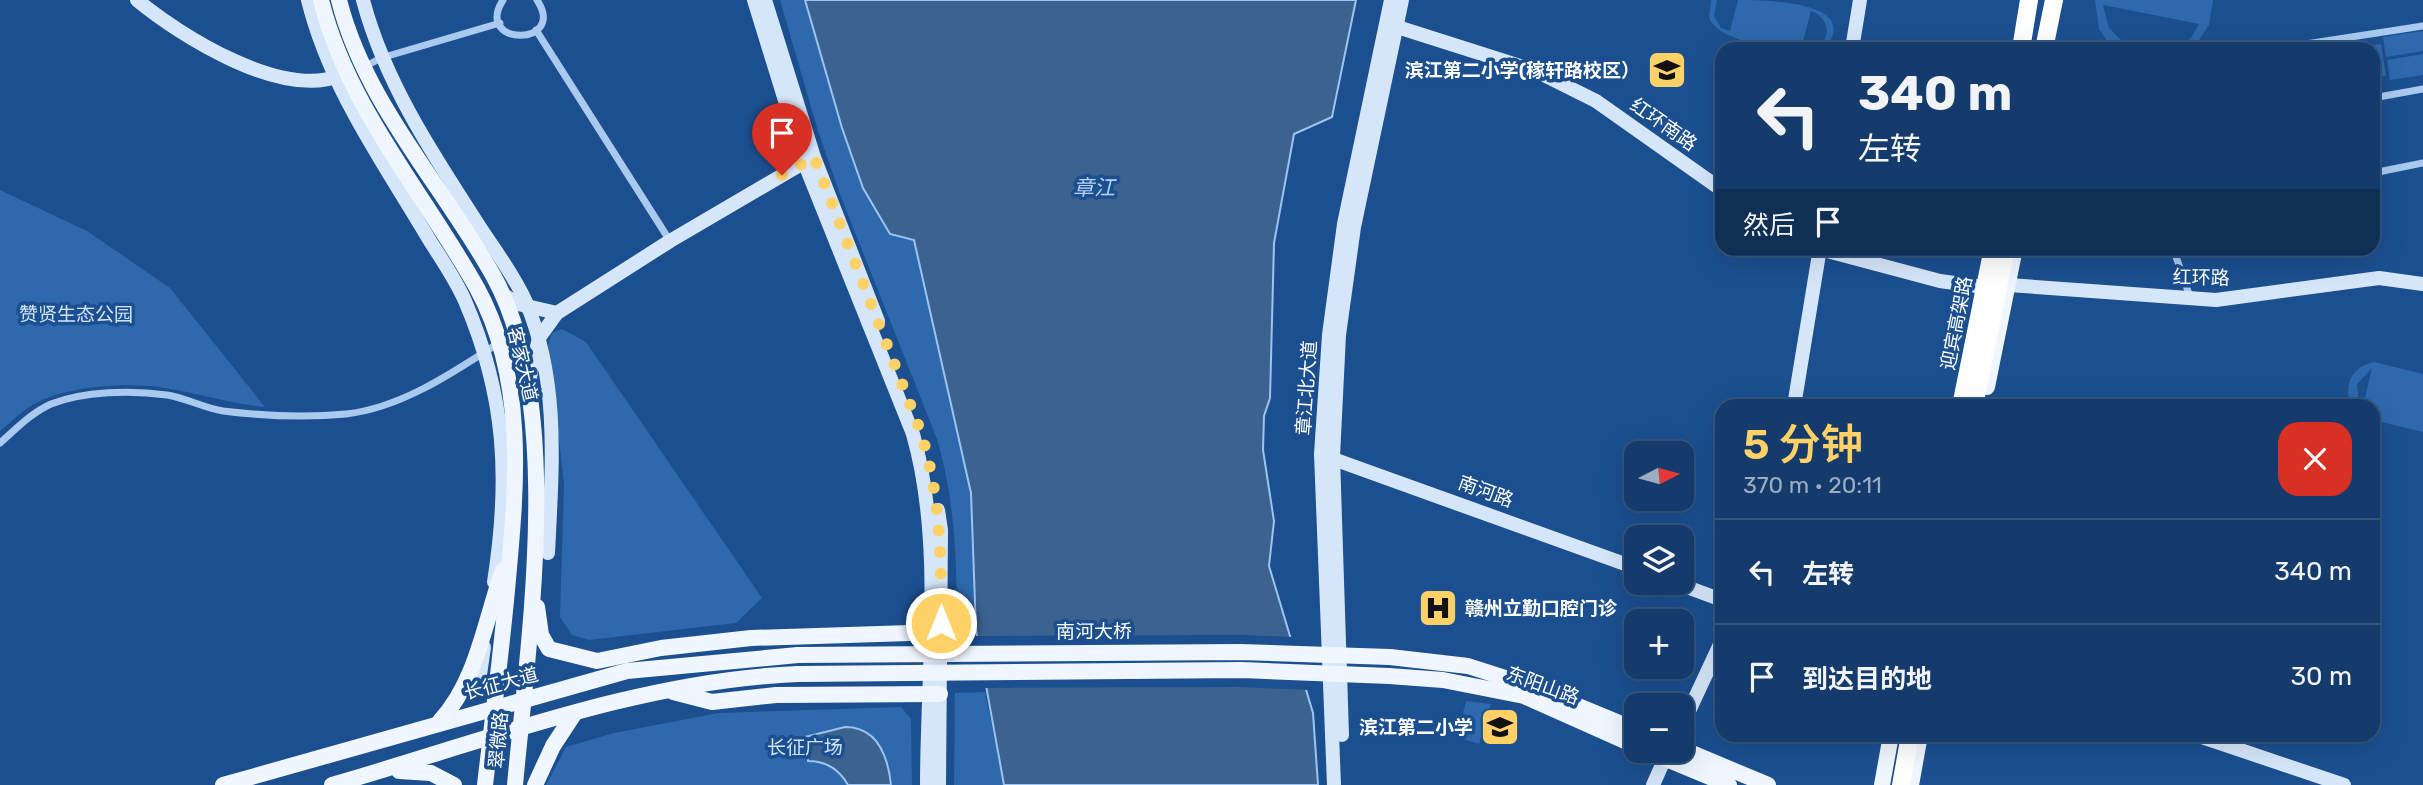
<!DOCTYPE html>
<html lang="zh">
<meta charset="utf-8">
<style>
body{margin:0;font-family:Rubik,"Noto Sans SC",sans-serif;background:#1d4271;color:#f1f3f6;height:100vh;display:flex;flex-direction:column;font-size:26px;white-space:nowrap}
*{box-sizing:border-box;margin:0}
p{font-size:23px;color:#9dadc1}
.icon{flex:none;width:38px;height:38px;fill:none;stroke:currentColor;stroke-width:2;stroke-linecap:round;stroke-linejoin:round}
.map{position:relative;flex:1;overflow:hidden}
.side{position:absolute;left:1715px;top:399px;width:665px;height:343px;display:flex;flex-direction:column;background:#143b6b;border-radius:21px;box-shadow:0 7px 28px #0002,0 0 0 2px #33557e}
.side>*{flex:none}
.top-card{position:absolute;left:1715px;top:42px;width:665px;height:214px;border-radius:21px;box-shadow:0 7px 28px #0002,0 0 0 2px #33557e;background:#143b6b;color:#f1f3f6;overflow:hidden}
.needle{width:46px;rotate:84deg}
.fabs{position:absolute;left:1624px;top:441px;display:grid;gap:14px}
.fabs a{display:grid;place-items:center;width:70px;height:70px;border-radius:14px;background:#143b6b;box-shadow:0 7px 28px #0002,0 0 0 2px #33557e;font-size:35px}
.pin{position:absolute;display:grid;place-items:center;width:60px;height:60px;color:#fff;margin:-72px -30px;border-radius:50% 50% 50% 0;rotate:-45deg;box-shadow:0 0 7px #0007}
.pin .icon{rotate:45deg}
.me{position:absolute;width:77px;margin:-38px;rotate:0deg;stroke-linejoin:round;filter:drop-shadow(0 0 5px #0008)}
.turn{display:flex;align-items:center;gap:24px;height:147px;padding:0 28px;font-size:32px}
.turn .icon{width:91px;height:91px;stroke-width:2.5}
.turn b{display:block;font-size:49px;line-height:60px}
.then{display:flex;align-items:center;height:66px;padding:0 28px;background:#0003;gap:14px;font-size:26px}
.round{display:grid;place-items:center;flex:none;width:74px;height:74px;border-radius:21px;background:#1d4271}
.overview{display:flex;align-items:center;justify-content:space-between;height:119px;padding:0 28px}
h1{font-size:42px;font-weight:600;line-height:52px;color:#ffd166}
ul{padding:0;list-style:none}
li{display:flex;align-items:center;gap:21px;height:105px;padding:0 28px;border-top:2px solid #33557e}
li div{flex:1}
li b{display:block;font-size:26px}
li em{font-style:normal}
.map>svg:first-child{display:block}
.green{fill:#2e69ad}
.water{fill:#3c6290;stroke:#9cc4f0;stroke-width:2}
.pier{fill:#1b4f8f}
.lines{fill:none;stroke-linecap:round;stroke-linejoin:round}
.street{stroke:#a9c9ee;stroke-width:7}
.secondary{stroke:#d6e6fa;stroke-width:14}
.primary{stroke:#f0f6ff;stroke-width:16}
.highway{stroke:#fff;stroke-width:18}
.primary-bridge{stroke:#f0f6ff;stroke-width:16}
.highway-bridge{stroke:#fff;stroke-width:18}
.route{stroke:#ffd166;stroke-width:12;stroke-dasharray:0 21.6}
.labels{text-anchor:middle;stroke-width:7;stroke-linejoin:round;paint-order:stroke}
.poi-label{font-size:19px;font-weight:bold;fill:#fff;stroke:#1b4f8f;text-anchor:end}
.street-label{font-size:19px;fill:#fff;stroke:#1b4f8f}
.park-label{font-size:19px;fill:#cfe3fa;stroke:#1b4f8f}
.water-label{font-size:21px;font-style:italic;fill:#b5d3f5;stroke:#1b4f8f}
</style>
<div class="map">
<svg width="2423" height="785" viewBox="0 0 2423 785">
<rect width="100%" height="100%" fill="#1b4f8f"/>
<g class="green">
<path d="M 780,0 L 805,0 L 842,128 L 914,239 L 971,493 L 976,630 L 956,630 C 958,565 955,501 937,439 L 841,197 L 818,131 Z"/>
<path d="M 1711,0 L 1717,0 L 1714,16 L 1721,28 L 1730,31 L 1738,0 C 1760,0 1866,0 1824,49 L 1816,49 C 1832,38 1830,18 1811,11 L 1801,49 C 1777,49 1719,42 1709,18 Z"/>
<path d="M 2095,0 L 2213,0 L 2209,25 L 2193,49 L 2176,49 L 2191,38 L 2199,24 L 2103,5 L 2109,28 L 2130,49 L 2113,49 L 2099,29 Z"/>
<path d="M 2423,31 L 2423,51 L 2386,57 L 2383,37 Z"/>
<path d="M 2381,44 L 2386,76 L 2373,78 L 2373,49 L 2368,49 L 2368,46 Z"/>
<path d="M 2423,54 L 2423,75 L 2390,80 L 2387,60 Z"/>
<path d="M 0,190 L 87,231 L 170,288 L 265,407 C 230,404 199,393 165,388 C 131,382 69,386 38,402 C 24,409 12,421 0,431 Z"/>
<path d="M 562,329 L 586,342 L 762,598 L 736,623 L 589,640 L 572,635 L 560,617 L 564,484 L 548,345 L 552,333 Z"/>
<path d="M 2374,362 L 2423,374 L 2423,432 L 2373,420 L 2373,406 L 2363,406 L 2372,368 L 2357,384 L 2359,406 L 2351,406 C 2343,386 2352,366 2374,362 Z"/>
<path d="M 985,692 L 1004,785 L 954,785 L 955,693 Z"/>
<path d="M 1466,701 L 1491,704 L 1479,744 L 1457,737 Z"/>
<path d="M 901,707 L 911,719 L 912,785 L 546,785 L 566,747 L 614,733 L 719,713 Z"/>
</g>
<g class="water">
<path d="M 805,0 L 1356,0 L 1332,117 L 1294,134 L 1274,243 L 1270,398 L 1264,416 L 1263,450 L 1274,521 L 1269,566 L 1313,713 L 1318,785 L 1004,785 L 976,630 L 971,493 L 914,240 L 890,234 L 863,188 L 842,128 Z"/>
<path d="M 845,727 C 878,727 888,757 891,785 L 848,785 C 839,769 826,761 808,761 L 805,737 Z"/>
</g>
<path class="pier" d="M 1243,635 L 1292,637 L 1309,690 L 1240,687 L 981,688 L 973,636 Z"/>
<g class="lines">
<g class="street">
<path d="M 503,0 C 473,47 568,47 537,0"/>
<path d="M 536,30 L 670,241"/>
<path d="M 2273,49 L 2423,26"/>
<path d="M 364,67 L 381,58 L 500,23"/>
<path d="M 2373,98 L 2423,89"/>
<path d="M 2373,173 L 2423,163"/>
<path d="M 2173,248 L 2190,297"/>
<path d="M 0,443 C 16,429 31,413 51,404 C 84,391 131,390 167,395 C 186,398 204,408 223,411 C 264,416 305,418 346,414 C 401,408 454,372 500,342"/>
</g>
<g class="secondary">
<path d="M 137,0 C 182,37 283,100 341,75"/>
<path d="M 308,0 C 330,89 384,163 430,241 C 442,260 456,280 465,301 C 506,396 510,480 494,582"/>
<path d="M 363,0 C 384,80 431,152 476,221 C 493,248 513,273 526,302 C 560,382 552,469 548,553"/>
<path d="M 754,0 L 804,162 L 913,434 C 944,543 927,671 927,785"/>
<path d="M 765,0 L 814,157 L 878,321"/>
<path d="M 1388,24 L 1536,71 L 1596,101 L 1722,190"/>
<path d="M 1852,49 L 1860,0"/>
<path d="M 1816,248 L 1940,281 L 1976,286 L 2009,285 L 2216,300 L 2379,278 L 2423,284"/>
<path d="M 501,293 L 518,304 L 557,313"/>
<path d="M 529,381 L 539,338 L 557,313 L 670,241 L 810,159"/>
<path d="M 1794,406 L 1820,248"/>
<path d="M 1325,456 L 1636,568"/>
<path d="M 938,510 L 941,530 L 939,785"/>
<path d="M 1676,583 L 1722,600"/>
<path d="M 479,682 L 484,647"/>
<path d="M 1682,726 L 1722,640"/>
<path d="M 1342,735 L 1333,457 L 1339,335 L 1354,227 L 1402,0"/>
<path d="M 2196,735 L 2344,785"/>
<path d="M 1334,785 L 1321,454 L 1329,335 L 1344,224 L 1391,0"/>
<path d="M 1653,785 L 1665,758"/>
</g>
<g class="primary">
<path d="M 321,0 C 348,108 424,193 477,288 C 526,378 517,482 508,579 C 502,648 493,716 485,785"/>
<path d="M 339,0 C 365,104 443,185 494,277 C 565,406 528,641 515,785"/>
<path d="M 1987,387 L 2015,248"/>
<path d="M 537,607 L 541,635 L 549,649 L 597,661 L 661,648 L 751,638 L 941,632"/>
<path d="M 1390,657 L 1468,666 L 1527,685 L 1636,730"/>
<path d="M 1389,676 L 1443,680 L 1524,696 L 1636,746"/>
<path d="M 673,692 L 712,702 L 776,695 L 940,694"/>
<path d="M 440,721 C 477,681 485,620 503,570"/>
<path d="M 1682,749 L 1768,785"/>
<path d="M 1647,751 L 1729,785"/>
<path d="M 399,771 L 431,773 L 454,785"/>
<path d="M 223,785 L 627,671 L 798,655"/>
<path d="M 332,785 C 482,742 641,680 798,674"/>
<path d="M 535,785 L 553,746 L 574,714"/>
<path d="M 1882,785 L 1891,735"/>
<path d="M 1911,785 L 1920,735"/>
</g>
<g class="highway">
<path d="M 2021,49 L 2029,0"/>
<path d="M 2044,49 L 2054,0"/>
<path d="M 1901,785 L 1910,735"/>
</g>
<g class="primary-bridge">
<path d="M 798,655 L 1240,652 L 1390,657"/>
<path d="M 798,674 L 1242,670 L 1389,676"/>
</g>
<g class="highway-bridge">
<path d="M 1961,406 L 1993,248"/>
<path d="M 1974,406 L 2006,248"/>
</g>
</g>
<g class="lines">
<path class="route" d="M 782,175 L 814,157 L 920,430 C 941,497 941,554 941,623"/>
</g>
<defs>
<g id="school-square" transform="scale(2.0125)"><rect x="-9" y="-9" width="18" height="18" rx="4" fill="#ffd166" stroke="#1b4f8f"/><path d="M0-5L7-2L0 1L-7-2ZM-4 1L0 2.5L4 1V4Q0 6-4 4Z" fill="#111"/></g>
<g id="hospital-square" transform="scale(2.0125)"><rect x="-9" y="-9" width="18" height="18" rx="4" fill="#ffd166" stroke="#1b4f8f"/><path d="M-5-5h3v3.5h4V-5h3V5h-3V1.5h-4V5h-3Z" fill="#111"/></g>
</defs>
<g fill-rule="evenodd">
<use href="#school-square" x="1667" y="70"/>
<use href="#hospital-square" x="1438" y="608"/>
<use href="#school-square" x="1500" y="727"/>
</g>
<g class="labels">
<g class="poi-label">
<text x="1640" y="77">滨江第二小学(稼轩路校区）</text>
<text x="1465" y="615" text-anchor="start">赣州立勤口腔门诊</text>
<text x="1473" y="734">滨江第二小学</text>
</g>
<g class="street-label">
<text transform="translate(1664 124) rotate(35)" y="7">红环南路</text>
<text transform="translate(2201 277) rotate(1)" y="7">红环路</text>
<text transform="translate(1956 323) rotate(-79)" y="7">迎宾高架路</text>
<text transform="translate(523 364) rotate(77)" y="7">客家大道</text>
<text transform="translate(1306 388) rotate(-86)" y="7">章江北大道</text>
<text transform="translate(1486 491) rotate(20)" y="7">南河路</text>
<text x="1094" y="638">南河大桥</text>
<text transform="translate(501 683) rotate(-15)" y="7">长征大道</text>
<text transform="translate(1543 685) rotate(20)" y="7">东阳山路</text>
<text transform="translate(498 740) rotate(-85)" y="7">翠微路</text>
</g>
<g class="park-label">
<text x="76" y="321">赞贤生态公园</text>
<text x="805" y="754">长征广场</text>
</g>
<g class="water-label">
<text x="1094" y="195">章江</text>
</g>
</g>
</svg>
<div class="fabs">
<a><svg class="needle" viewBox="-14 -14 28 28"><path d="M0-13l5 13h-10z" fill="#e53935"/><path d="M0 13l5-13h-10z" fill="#9dadc1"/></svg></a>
<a><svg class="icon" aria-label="layers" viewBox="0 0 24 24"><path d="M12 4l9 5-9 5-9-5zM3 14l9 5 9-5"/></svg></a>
<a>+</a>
<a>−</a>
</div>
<div class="pin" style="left:782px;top:175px;background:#d93025"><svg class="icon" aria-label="arrive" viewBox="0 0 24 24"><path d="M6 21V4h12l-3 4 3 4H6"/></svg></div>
<svg class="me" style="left:941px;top:623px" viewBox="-20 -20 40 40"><circle r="17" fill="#ffd166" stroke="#fff" stroke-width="3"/><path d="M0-11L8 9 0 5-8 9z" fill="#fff"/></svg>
<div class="top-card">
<div class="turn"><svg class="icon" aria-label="left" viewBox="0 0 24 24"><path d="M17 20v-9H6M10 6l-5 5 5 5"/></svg><div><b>340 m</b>左转</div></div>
<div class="then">然后<svg class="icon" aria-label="arrive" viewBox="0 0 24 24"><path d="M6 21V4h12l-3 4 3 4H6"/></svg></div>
</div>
<section class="side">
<div class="overview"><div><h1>5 分钟</h1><p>370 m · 20:11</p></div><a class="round" style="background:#d93025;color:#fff"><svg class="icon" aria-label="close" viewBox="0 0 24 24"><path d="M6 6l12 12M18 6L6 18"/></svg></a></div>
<ul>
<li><svg class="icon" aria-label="left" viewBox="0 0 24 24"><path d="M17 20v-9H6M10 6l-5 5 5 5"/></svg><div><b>左转</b></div><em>340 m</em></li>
<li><svg class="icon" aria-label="arrive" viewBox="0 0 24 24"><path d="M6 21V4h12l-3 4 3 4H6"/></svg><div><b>到达目的地</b></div><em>30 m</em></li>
</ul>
</section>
</div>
